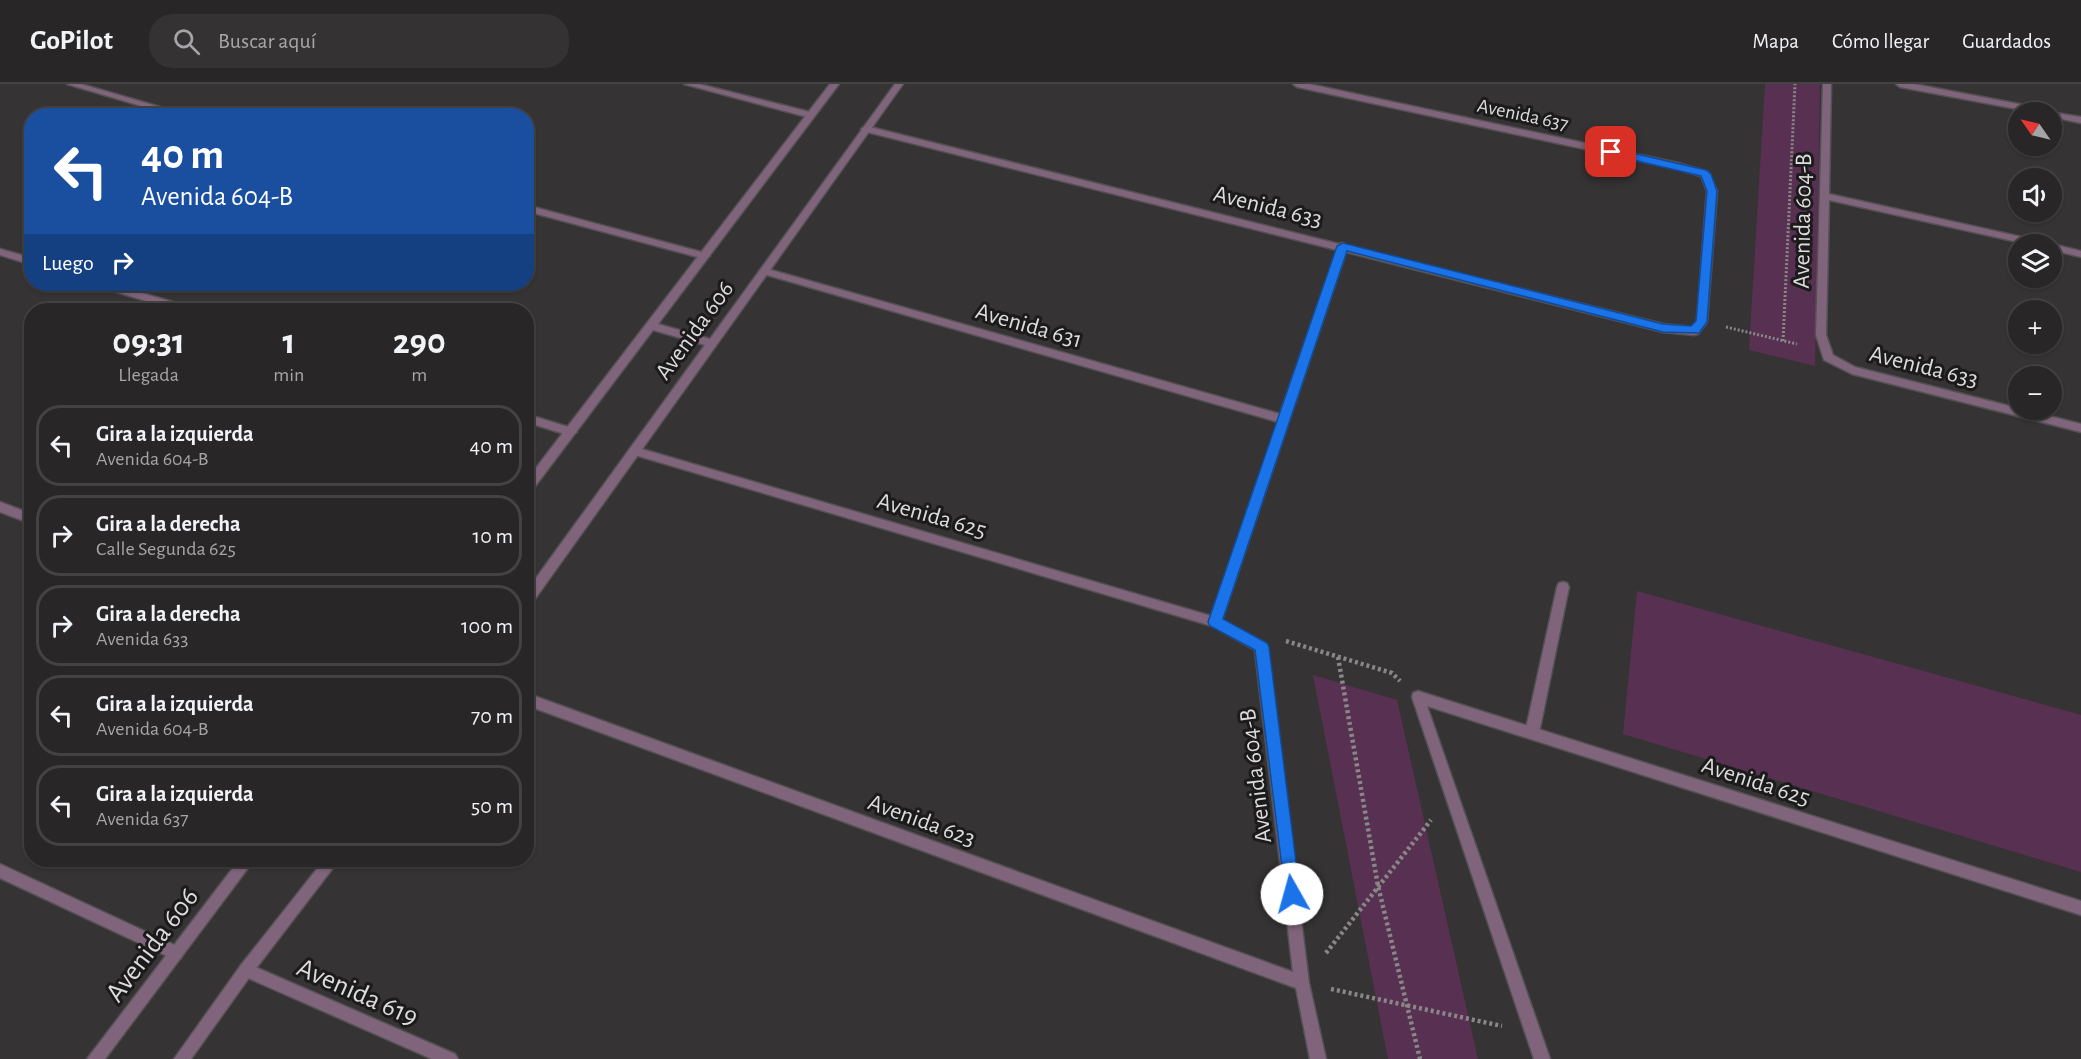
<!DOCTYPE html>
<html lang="es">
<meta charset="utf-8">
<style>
body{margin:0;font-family:"Alegreya Sans",sans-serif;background:#343233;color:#f1f3f6;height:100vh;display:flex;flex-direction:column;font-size:22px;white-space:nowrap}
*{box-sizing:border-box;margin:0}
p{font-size:20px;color:#a5a5a7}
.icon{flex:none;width:33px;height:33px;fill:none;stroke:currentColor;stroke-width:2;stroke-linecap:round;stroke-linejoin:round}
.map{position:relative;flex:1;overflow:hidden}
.panel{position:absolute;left:24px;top:219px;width:510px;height:564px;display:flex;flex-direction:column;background:#282627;border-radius:24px;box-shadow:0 2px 4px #0004,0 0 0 2px #444344}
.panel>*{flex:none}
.top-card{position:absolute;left:24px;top:24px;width:510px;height:183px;border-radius:24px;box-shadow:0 2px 4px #0004,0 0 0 2px #444344;background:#1a4fa0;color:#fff;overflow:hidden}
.needle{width:39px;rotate:304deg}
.controls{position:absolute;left:2008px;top:18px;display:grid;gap:12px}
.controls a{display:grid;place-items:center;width:54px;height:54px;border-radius:50%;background:#282627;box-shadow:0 2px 4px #0004,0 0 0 2px #444344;font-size:30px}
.pin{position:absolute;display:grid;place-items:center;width:51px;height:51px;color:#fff;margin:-26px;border-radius:12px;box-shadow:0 3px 9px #0006}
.me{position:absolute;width:66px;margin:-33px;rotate:353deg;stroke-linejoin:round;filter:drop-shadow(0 0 4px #0008)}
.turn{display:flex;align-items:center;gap:21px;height:126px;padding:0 18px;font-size:27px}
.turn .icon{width:78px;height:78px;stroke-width:2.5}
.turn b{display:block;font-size:42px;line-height:51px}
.then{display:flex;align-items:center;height:57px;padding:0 18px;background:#0003;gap:12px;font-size:22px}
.eta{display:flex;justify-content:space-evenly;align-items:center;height:102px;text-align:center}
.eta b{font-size:36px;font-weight:600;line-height:42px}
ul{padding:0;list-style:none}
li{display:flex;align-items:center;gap:18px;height:81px;margin:0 12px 9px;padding:0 6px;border:3px solid #444344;border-radius:24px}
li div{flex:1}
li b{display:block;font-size:22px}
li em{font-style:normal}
header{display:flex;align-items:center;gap:36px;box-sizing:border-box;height:84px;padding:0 30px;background:#282627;border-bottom:2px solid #444344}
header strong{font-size:28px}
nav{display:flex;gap:33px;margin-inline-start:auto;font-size:21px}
.search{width:420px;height:54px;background:#343233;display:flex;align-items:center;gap:15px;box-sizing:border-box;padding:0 21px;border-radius:24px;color:#a5a5a7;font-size:22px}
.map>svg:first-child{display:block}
.green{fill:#583152}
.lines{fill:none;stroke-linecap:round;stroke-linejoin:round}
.service-casing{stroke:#535152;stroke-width:3}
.minor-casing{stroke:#535152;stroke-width:3}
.tertiary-casing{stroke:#535152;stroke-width:3}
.path-far1{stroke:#898788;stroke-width:3;stroke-dasharray:2 2;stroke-linecap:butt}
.path{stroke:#898788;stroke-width:4.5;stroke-dasharray:3 3;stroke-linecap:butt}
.service{fill:#80647b;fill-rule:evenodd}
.minor{fill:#80647b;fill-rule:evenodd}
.tertiary{fill:#80647b;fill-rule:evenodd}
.route{fill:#1a73e8;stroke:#114b97;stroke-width:1.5}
.labels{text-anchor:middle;stroke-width:6;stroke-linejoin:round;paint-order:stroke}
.far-street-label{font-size:20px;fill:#dddbdc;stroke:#1c1b1c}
.street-label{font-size:24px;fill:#dddbdc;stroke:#1c1b1c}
.near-street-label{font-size:28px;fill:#dddbdc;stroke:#1c1b1c}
</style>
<header>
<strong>GoPilot</strong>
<div class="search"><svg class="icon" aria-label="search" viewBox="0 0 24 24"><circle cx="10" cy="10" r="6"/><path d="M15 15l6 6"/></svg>Buscar aquí</div>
<nav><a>Mapa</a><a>Cómo llegar</a><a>Guardados</a></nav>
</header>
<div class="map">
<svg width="2081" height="975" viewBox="0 0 2081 975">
<rect width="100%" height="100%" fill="#353334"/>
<g class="green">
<path d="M 1765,0 L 1820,0 L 1815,282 L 1749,266 Z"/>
<path d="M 1637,507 L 2081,631 L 2081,788 L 1623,650 Z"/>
<path d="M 1313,591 L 1397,616 L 1478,975 L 1388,975 Z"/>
</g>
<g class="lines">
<g class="service-casing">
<path id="service" d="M 1563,498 L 1567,499 L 1569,503 L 1539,649 L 1537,653 L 1532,655 L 1527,653 L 1525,649 L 1557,503 L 1559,499 Z"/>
</g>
<g class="minor-casing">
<g id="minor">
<path d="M 67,0 L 81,0 L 191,32 L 175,32 Z"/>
<path d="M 684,0 L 699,0 L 814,29 L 815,31 L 811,34 Z"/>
<path d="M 1293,0 L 1309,0 L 1678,79 L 1708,88 L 1717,107 L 1707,238 L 1698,250 L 1694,251 L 1663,248 L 1346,168 L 1222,536 L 1265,559 L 1267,563 L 1309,899 L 1326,975 L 1310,975 L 1296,904 L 526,621 L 526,609 L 1293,888 L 1255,566 L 1212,542 L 635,371 L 629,367 L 635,363 L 1211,532 L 1278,338 L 760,189 L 759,187 L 764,184 L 1280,330 L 1337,166 L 863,47 L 861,45 L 866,42 L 1339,160 L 1343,159 L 1348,162 L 1663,240 L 1692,243 L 1697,237 L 1707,107 L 1701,92 L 1677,85 L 1297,3 Z"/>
<path d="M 1823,0 L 1831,0 L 1829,110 L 2040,157 L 2045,160 L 2027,160 L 1829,116 L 1826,251 L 1833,271 L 1855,283 L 2081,340 L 2081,348 L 1852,290 L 1824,276 L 1816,251 Z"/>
<path d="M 1896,0 L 1914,0 L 2045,25 L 2049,28 L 2081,33 L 2081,39 L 2052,33 L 2052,28 L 2033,28 L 1900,3 Z"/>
<path d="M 526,121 L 705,169 L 710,172 L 705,175 L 526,127 Z"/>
<path d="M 2049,160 L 2052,160 L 2081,167 L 2081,173 L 2052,166 L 2052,160 Z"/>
<path d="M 0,165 L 32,174 L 32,181 L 0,171 Z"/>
<path d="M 96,200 L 111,200 L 190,223 L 191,226 L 176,226 L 97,202 Z"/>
<path d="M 526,330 L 575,345 L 577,348 L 571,352 L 526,338 Z"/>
<path d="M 0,418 L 32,430 L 32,440 L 0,428 Z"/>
<path d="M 1418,607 L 2081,817 L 2081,831 L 1427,622 L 1550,975 L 1534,975 L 1412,613 L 1413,609 Z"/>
<path d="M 0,780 L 181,864 L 183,869 L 181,874 L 176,876 L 171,874 L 0,794 Z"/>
<path d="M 246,879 L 455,970 L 458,975 L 432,975 L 241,891 L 239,886 L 241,881 Z"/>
</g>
</g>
<g class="tertiary-casing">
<g id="tertiary">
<path d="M 830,0 L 839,0 L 658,240 L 710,255 L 895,0 L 903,0 L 530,522 L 526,523 L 526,508 L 705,261 L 653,246 L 530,409 L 526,410 L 526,397 Z"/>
<path d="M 239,776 L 254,776 L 105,975 L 87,975 Z"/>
<path d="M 324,776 L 339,776 L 251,891 L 191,975 L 174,975 L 241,881 Z"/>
</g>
</g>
<g class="path-far1">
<path d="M 1726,243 L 1797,260"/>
<path d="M 1783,257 L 1795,0"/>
</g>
<g class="path">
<path d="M 1286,557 L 1392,589 L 1400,597"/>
<path d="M 1338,573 L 1378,802 L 1420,975"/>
<path d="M 1326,869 L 1431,736"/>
<path d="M 1331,905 L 1502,942"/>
</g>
<use href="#service" class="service"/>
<use href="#minor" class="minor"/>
<use href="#tertiary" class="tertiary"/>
</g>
<path class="route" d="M 1611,64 L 1706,86 L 1711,90 L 1717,107 L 1707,238 L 1699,249 L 1663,248 L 1347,167 L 1223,535 L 1267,559 L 1269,563 L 1300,810 L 1297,815 L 1292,818 L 1286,815 L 1255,566 L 1210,542 L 1208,538 L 1337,162 L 1343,159 L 1663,240 L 1691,242 L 1696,237 L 1707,107 L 1701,92 L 1607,70 L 1607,65 Z"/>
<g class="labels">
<g class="far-street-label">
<text transform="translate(1523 30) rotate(12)" y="7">Avenida 637</text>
</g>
<g class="street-label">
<text transform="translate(1268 122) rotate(14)" y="8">Avenida 633</text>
<text transform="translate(1802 137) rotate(-89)" y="8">Avenida 604-B</text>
<text transform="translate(1029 241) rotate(16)" y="8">Avenida 631</text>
<text transform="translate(694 246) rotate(-54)" y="8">Avenida 606</text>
<text transform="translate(1924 282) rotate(14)" y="8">Avenida 633</text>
<text transform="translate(932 431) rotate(16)" y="8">Avenida 625</text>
<text transform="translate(1255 692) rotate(-97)" y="8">Avenida 604-B</text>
<text transform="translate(1756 697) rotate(18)" y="8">Avenida 625</text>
<text transform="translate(922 736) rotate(20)" y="8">Avenida 623</text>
</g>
<g class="near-street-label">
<text transform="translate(151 860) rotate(-53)" y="10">Avenida 606</text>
<text transform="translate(358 907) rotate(24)" y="10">Avenida 619</text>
</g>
</g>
</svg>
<div class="controls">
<a><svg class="needle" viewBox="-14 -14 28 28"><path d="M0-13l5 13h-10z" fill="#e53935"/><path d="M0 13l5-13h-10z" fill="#a5a5a7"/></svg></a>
<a><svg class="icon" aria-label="sound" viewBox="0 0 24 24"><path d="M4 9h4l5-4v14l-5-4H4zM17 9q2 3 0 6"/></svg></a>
<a><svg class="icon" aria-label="layers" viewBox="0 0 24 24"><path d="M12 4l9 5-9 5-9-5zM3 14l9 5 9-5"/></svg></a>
<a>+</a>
<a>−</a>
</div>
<div class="pin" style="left:1611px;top:68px;background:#d93025"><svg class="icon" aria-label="arrive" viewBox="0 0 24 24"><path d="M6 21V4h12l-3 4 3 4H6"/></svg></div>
<svg class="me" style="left:1292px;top:810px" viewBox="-20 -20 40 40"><circle r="19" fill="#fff"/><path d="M0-13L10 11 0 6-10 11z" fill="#1a73e8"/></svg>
<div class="top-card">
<div class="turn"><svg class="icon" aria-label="left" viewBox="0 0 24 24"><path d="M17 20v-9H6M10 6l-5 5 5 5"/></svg><div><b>40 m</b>Avenida 604-B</div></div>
<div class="then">Luego<svg class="icon" aria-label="right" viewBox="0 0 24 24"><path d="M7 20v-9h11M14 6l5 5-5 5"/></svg></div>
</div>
<section class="panel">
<div class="eta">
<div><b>09:31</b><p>Llegada</p></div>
<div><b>1</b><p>min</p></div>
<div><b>290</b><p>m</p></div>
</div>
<ul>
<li><svg class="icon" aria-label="left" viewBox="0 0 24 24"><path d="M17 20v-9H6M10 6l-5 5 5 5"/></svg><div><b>Gira a la izquierda</b><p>Avenida 604-B</p></div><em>40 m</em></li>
<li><svg class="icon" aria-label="right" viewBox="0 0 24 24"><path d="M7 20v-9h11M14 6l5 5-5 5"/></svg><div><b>Gira a la derecha</b><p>Calle Segunda 625</p></div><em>10 m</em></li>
<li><svg class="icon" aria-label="right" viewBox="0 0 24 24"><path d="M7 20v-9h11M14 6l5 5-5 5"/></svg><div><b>Gira a la derecha</b><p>Avenida 633</p></div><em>100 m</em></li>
<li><svg class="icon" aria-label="left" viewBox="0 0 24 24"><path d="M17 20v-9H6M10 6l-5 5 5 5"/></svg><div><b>Gira a la izquierda</b><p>Avenida 604-B</p></div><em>70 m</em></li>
<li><svg class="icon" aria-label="left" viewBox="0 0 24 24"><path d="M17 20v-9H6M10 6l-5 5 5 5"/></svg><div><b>Gira a la izquierda</b><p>Avenida 637</p></div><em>50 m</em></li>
</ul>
</section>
</div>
